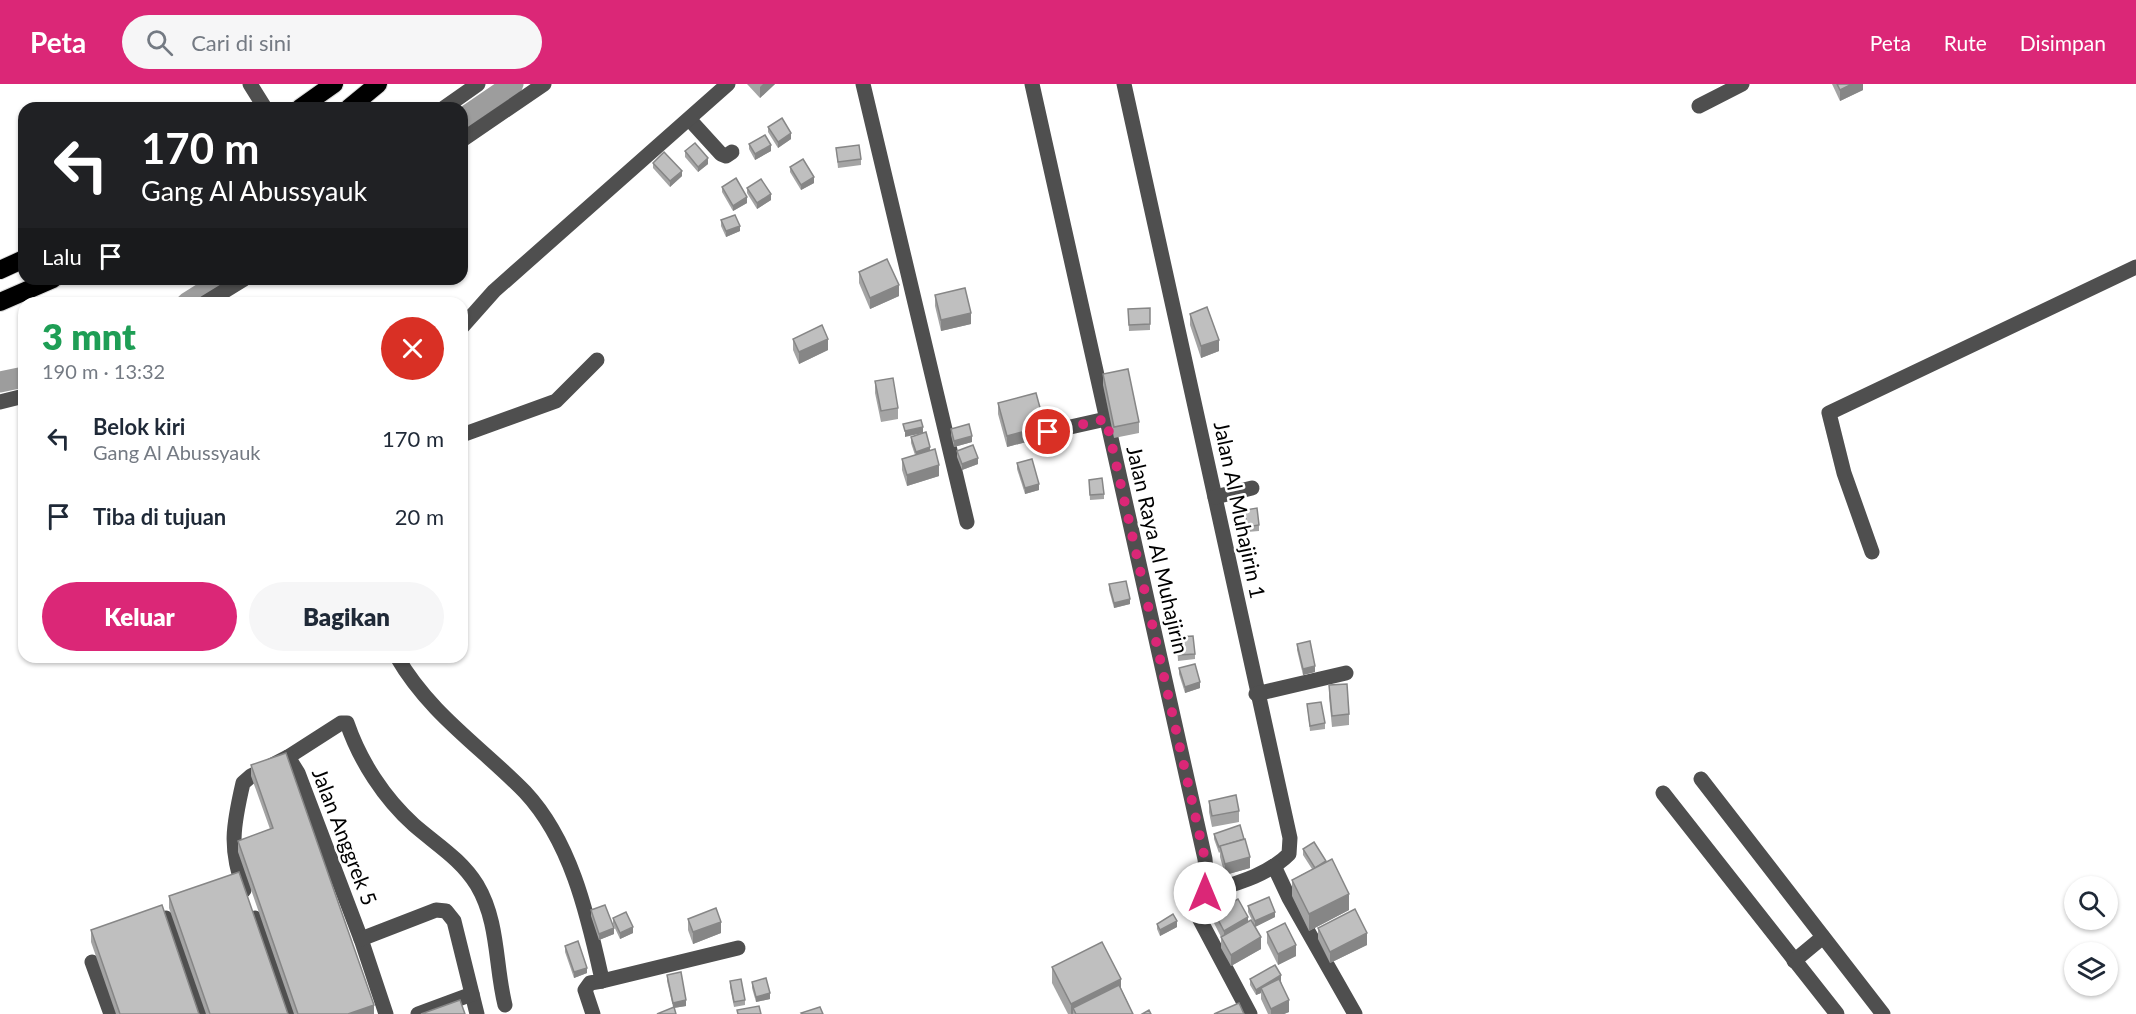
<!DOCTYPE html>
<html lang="id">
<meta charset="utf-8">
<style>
body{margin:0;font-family:Lato,sans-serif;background:#f6f6f7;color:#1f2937;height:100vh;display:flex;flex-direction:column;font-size:22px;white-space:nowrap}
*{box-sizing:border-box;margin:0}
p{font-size:20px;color:#747a83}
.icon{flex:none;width:33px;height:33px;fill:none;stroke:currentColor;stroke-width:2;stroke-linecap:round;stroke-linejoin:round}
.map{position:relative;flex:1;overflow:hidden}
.sheet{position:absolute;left:18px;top:213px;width:450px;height:366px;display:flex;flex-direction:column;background:#fff;border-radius:18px;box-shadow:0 2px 4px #0004}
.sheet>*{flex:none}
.hud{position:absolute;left:18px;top:18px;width:450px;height:183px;border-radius:18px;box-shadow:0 2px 4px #0004;background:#202124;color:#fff;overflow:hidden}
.fabs{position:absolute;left:2064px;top:792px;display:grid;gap:12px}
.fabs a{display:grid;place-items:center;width:54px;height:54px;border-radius:50%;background:#fff;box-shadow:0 2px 4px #0004;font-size:30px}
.pin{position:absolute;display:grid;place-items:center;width:51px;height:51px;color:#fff;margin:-26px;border:3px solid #fff;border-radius:50%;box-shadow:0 2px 6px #0007}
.me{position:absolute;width:66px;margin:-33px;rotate:0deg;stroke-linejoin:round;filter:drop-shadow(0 0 4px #0008)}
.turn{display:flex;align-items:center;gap:21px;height:126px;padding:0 24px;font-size:27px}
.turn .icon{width:78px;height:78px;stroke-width:2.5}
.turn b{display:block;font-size:42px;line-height:51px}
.then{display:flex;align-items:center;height:57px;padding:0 24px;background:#0003;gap:12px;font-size:22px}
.round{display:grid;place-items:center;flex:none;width:63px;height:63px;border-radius:32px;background:#f6f6f7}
.headline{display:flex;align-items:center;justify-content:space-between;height:102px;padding:0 24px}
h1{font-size:36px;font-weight:800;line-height:45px;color:#1e9e55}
.action{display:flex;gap:12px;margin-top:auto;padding:12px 24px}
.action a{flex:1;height:69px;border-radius:36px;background:#db2777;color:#fff;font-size:24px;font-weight:800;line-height:69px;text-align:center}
.action a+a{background:#f6f6f7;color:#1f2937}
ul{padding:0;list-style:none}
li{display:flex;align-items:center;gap:18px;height:78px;padding:0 24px}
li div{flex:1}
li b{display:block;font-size:22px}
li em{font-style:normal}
header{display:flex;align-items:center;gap:36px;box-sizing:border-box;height:84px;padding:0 30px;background:#db2777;color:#fff}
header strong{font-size:28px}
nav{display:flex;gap:33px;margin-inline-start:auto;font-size:21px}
.search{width:420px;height:54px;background:#f6f6f7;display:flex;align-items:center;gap:15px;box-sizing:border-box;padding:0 21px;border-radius:33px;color:#747a83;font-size:22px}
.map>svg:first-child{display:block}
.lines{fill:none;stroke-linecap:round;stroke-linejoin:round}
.canal{stroke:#9d9d9d;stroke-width:21}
.highway-casing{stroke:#dbdbdb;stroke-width:20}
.minor{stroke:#4f4f4f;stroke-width:15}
.highway{stroke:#000;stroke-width:18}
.wall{fill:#a4a4a4}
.shaded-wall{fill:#868686}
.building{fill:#bfbfbf;stroke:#868686;stroke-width:1.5}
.route{stroke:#db2777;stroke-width:10;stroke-dasharray:0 18}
.labels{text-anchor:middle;stroke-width:5;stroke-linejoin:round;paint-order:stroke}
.street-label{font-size:21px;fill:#000;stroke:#fff}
</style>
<header>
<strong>Peta</strong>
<div class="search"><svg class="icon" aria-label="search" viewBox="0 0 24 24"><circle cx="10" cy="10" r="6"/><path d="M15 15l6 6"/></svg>Cari di sini</div>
<nav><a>Peta</a><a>Rute</a><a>Disimpan</a></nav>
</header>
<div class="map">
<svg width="2136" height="930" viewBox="0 0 2136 930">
<rect width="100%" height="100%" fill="#fff"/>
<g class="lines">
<g class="canal">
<path d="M 462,35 L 513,0"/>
<path d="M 187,219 L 225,195"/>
<path d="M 0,298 L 24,293"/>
</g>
<g class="highway-casing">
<g id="highway">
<path d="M 300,24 L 334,0"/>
<path d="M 349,24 L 378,0"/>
<path d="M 0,186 L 24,175"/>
<path d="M 0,218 L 53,195"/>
</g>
</g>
<g class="minor">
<path d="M 250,0 L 265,24"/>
<path d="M 863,0 L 967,438"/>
<path d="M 1032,0 L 1205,775 L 1207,799 L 1198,826 L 1199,834 L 1250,930"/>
<path d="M 1124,0 L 1290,754 L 1289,770 C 1267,792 1234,800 1205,809"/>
<path d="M 1699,22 L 1742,0"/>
<path d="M 444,24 L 478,0"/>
<path d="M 690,36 L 721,70 L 726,72 L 732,68"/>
<path d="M 462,56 L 544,0"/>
<path d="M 205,219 L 244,195"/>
<path d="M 462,243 L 494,207 L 728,0"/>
<path d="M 0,318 L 24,312"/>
<path d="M 1048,348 L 1106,335"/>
<path d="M 462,351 L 556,317 L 597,276"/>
<path d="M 1215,413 L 1252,404"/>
<path d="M 1872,468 L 1844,389 L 1829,329 L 2136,183"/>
<path d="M 397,573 C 430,630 480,662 525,708 C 570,756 587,828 601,891 L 602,897 L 590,899 L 585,906 L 593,930"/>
<path d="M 1256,610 L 1346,589"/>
<path d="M 288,673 L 341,639 L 347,639 C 360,677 384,714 414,741 C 437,761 461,775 477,801 C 499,838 495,881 505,921"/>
<path d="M 1701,695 L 1883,930"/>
<path d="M 1663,709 L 1837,930"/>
<path d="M 1274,782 L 1289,814 L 1355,930"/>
<path d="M 244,806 C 229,764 233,742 243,699 L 251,692 L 288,673 L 298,689 L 361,855 L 386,930"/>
<path d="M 166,834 L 201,930"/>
<path d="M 255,834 L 290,930"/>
<path d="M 361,855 L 436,826 L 446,827 L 454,837 L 477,930"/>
<path d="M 1794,877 L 1823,853"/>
<path d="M 92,878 L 111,930"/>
<path d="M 602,897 L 738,864"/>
<path d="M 418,930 L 472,910"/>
</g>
<use href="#highway" class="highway"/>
</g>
<g class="wall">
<path d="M 747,0 L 775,0 L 760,14 Z"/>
<path d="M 1832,0 L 1863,0 L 1863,6 L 1840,17 Z"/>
<path d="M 768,43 L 791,55 L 778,64 L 768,48 Z"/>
<path d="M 749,60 L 771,67 L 755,76 L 749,65 Z"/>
<path d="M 836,64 L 861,75 L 861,81 L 838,84 Z"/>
<path d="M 685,67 L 708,80 L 698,88 L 685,73 Z"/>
<path d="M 653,79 L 682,92 L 670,103 L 653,84 Z"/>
<path d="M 790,83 L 814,99 L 801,106 L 790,88 Z"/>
<path d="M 722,103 L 747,119 L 733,127 L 722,108 Z"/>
<path d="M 747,104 L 771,116 L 757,125 L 747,109 Z"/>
<path d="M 721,136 L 740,147 L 726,153 L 721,142 Z"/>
<path d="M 859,188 L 899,212 L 870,225 L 859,199 Z"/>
<path d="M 935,211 L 971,240 L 941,247 L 935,222 Z"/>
<path d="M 1150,224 L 1150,246 L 1129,247 L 1128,225 Z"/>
<path d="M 1190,230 L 1219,267 L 1201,274 L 1190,241 Z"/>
<path d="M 793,255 L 828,266 L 799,280 L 793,266 Z"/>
<path d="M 1103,290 L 1139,338 L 1139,349 L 1114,354 L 1103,301 Z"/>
<path d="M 875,297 L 898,324 L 898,335 L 881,338 L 875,309 Z"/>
<path d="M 998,319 L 1045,353 L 1007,363 L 998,330 Z"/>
<path d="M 951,345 L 972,358 L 954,363 L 951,351 Z"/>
<path d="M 911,353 L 930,366 L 939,392 L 907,402 L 902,386 L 902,375 L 915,371 L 911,359 Z"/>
<path d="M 957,367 L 978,380 L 962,386 L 957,373 Z"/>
<path d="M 1017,379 L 1039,406 L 1025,410 L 1017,385 Z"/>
<path d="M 1089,396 L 1104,410 L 1104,415 L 1090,416 Z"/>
<path d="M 1245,426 L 1259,441 L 1259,447 L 1247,448 Z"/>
<path d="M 1109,500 L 1130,520 L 1114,524 L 1109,506 Z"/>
<path d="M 1177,559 L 1195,570 L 1195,575 L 1178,577 Z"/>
<path d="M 1297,560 L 1315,588 L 1303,591 L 1297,566 Z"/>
<path d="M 1179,584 L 1200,604 L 1185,609 L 1179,590 Z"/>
<path d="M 1329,601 L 1349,630 L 1349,641 L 1332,643 L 1329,613 Z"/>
<path d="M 1307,620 L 1325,639 L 1325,645 L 1310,647 Z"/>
<path d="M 251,681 L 374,930 L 294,930 L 238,768 L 238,757 L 270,745 L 251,692 Z"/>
<path d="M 1209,717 L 1239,727 L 1239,738 L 1212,743 L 1209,728 Z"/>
<path d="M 1214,750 L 1250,784 L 1225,791 L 1220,773 L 1220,768 L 1219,769 L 1214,755 Z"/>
<path d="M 1303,765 L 1326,778 L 1349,826 L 1309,847 L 1292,812 L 1292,796 L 1312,785 L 1303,771 Z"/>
<path d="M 1192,809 L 1191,817 L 1179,816 L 1179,810 Z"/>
<path d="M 169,812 L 288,930 L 206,930 L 169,824 Z"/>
<path d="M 1248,822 L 1275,833 L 1255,843 L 1261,865 L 1231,882 L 1221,864 L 1221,853 L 1214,839 L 1214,828 L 1253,838 L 1248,828 Z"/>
<path d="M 591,826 L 614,850 L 599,856 L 591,832 Z"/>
<path d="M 613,834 L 633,849 L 620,855 L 613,840 Z"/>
<path d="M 688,835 L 721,849 L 693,860 L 688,846 Z"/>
<path d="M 1157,840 L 1177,843 L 1160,852 L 1157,845 Z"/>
<path d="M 1318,844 L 1367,861 L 1330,879 L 1318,855 Z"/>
<path d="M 91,846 L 199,930 L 116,930 L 91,858 Z"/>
<path d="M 1267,848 L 1296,872 L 1278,881 L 1267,859 Z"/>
<path d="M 565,862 L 587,889 L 574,894 L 565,868 Z"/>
<path d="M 1052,883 L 1121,904 L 1133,930 L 1068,930 L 1052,899 Z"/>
<path d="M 667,891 L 686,922 L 674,924 L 673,923 L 667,897 Z"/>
<path d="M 1250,895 L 1281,897 L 1289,928 L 1284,930 L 1268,930 L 1261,915 L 1261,909 L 1256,911 L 1250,901 Z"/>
<path d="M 730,897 L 745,916 L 745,921 L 734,923 L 730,903 Z"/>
<path d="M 752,898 L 770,915 L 756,918 L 752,904 Z"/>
</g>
<g class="shaded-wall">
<path d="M 763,0 L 775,0 L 760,14 L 760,3 Z"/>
<path d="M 1852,0 L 1863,0 L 1863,6 L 1840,17 L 1840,6 Z"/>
<path d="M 791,49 L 791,55 L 778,64 L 778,58 Z"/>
<path d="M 771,61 L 771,67 L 755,76 L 755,70 Z"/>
<path d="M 708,74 L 708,80 L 698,88 L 698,83 Z"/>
<path d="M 682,87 L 682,92 L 670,103 L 670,97 Z"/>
<path d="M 814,93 L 814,99 L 801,106 L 801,101 Z"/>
<path d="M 771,110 L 771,116 L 757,125 L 757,119 Z"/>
<path d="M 747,113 L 747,119 L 733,127 L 733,122 Z"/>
<path d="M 740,142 L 740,147 L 726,153 L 726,147 Z"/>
<path d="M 899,201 L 899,212 L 870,225 L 870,214 Z"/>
<path d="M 971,229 L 971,240 L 941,247 L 941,236 Z"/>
<path d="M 828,255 L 828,266 L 799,280 L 799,268 Z"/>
<path d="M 1219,256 L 1219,267 L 1201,274 L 1201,262 Z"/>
<path d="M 1045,342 L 1045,353 L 1007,363 L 1007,352 Z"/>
<path d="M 923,343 L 923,349 L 905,353 L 905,347 Z"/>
<path d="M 972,352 L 972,358 L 954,363 L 954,357 Z"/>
<path d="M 930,363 L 930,369 L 916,374 L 916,368 Z"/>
<path d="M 978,374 L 978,380 L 962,386 L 962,380 Z"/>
<path d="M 939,381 L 939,392 L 907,402 L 907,391 Z"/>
<path d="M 1039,400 L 1039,406 L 1025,410 L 1025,404 Z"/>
<path d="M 1130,515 L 1130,520 L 1114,524 L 1114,519 Z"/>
<path d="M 1315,582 L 1315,588 L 1303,591 L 1303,585 Z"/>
<path d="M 1200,598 L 1200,604 L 1185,609 L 1185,603 Z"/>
<path d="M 1250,773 L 1250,784 L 1225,791 L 1225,780 Z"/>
<path d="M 1349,810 L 1349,826 L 1309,847 L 1309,830 Z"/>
<path d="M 1275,828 L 1275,833 L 1255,843 L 1255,837 Z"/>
<path d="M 1248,833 L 1248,845 L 1224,858 L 1224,847 Z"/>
<path d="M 1177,837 L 1177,843 L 1160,852 L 1160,846 Z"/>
<path d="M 721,838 L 721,849 L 693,860 L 693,848 Z"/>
<path d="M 633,843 L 633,849 L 620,855 L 620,849 Z"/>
<path d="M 614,844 L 614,850 L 599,856 L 599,850 Z"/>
<path d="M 1367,849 L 1367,861 L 1330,879 L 1330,868 Z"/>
<path d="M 1261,853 L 1261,865 L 1231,882 L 1231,871 Z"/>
<path d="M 1296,861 L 1296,872 L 1278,881 L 1278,870 Z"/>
<path d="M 587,884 L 587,889 L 574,894 L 574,888 Z"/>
<path d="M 1281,891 L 1281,897 L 1263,908 L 1261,904 L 1261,909 L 1256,911 L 1256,906 Z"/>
<path d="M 1121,895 L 1121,912 L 1073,924 L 1073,930 L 1071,930 L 1071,920 Z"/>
<path d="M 770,909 L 770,915 L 756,918 L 756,913 Z"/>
<path d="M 686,916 L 686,922 L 673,924 L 673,919 Z"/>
<path d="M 1289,916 L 1289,928 L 1284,930 L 1271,930 L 1271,925 Z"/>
<path d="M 374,921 L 374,930 L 348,930 Z"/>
</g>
<g class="building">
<path d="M 1837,0 L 1852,0 L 1840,6 Z"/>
<path d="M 782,34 L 791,49 L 778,58 L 768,43 Z"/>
<path d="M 765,51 L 771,61 L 755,70 L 749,60 Z"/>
<path d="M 695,59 L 708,74 L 698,83 L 685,67 Z"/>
<path d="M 859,61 L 861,75 L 838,78 L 836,64 Z"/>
<path d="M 664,68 L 682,87 L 670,97 L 653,79 Z"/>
<path d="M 803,75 L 814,93 L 801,101 L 790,83 Z"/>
<path d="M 736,94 L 747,113 L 733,122 L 722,103 Z"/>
<path d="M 761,95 L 771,110 L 757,119 L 747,104 Z"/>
<path d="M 735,131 L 740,142 L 726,147 L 721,136 Z"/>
<path d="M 887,175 L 899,201 L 870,214 L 859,188 Z"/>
<path d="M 965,204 L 971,229 L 941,236 L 935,211 Z"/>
<path d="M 1207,223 L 1219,256 L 1201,262 L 1190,230 Z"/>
<path d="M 1150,224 L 1150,240 L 1129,241 L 1128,225 Z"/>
<path d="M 822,241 L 828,255 L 799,268 L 793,255 Z"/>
<path d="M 1128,285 L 1139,338 L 1114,343 L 1103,290 Z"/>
<path d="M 893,294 L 898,324 L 881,327 L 875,297 Z"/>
<path d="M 1036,309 L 1045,342 L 1007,352 L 998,319 Z"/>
<path d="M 921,336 L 923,343 L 905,347 L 903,340 Z"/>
<path d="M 969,340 L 972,352 L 954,357 L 951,345 Z"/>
<path d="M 926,348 L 930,363 L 916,368 L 911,353 Z"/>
<path d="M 973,361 L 978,374 L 962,380 L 957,367 Z"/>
<path d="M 935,365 L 939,381 L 907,391 L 902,375 Z"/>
<path d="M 1032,375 L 1039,400 L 1025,404 L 1017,379 Z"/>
<path d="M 1102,394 L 1104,410 L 1090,411 L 1089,396 Z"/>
<path d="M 1257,424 L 1259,441 L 1247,443 L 1245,426 Z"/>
<path d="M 1126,497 L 1130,515 L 1114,519 L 1109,500 Z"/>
<path d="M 1193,552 L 1195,570 L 1178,571 L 1177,553 Z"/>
<path d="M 1310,557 L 1315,582 L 1303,585 L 1297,560 Z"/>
<path d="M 1195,580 L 1200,598 L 1185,603 L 1179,584 Z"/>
<path d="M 1347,600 L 1349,630 L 1332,632 L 1329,601 Z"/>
<path d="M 1321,618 L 1325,639 L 1310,642 L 1307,620 Z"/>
<path d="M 286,669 L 374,921 L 348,930 L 298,930 L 238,757 L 273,744 L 251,681 Z"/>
<path d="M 1236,711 L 1239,727 L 1212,732 L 1209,717 Z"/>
<path d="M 1240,741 L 1244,755 L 1219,763 L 1214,750 Z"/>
<path d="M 1245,755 L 1250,773 L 1225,780 L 1220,762 Z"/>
<path d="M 1314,758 L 1326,777 L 1315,784 L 1303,765 Z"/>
<path d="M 1332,775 L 1349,810 L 1309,830 L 1292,796 Z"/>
<path d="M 239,788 L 288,930 L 210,930 L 169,812 Z"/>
<path d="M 1180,802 L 1192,803 L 1191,811 L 1179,810 Z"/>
<path d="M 1269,813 L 1275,828 L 1255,837 L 1248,822 Z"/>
<path d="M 1238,815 L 1248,833 L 1224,847 L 1214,828 Z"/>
<path d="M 162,821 L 199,930 L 120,930 L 91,846 Z"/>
<path d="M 605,821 L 614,844 L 599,850 L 591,826 Z"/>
<path d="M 716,824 L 721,838 L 693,848 L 688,835 Z"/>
<path d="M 1355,825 L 1367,849 L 1330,868 L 1318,844 Z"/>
<path d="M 626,828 L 633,843 L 620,849 L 613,834 Z"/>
<path d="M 1173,830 L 1177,837 L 1160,846 L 1157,840 Z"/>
<path d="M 1251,836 L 1261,853 L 1231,871 L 1221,853 Z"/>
<path d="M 1285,839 L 1296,861 L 1278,870 L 1267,848 Z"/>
<path d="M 578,857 L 587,884 L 574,888 L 565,862 Z"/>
<path d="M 1102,858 L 1121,895 L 1071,920 L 1052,883 Z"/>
<path d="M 1275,881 L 1281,891 L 1256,906 L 1250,895 Z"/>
<path d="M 681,888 L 686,916 L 673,919 L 667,891 Z"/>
<path d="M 766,894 L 770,909 L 756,913 L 752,898 Z"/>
<path d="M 741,895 L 745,916 L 734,918 L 730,897 Z"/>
<path d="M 1279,895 L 1289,916 L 1271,925 L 1261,904 Z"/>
<path d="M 1119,901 L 1133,930 L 1076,930 L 1073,924 Z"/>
<path d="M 460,916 L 465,930 L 421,930 Z"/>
<path d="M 1239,919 L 1244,930 L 1214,930 Z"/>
<path d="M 759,922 L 761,930 L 738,930 L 737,926 Z"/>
<path d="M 674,923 L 676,930 L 657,930 Z"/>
<path d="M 820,923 L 823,930 L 802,930 L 801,929 Z"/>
<path d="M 1149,926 L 1151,930 L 1142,930 Z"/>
</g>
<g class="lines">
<path class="route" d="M 1048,348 L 1106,335 L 1205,775 L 1205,809"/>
</g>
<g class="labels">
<g class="street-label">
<text transform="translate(1239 426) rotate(78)" y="7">Jalan Al Muhajirin 1</text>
<text transform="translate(1157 466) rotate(77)" y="7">Jalan Raya Al Muhajirin</text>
<text transform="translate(344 753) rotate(69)" y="7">Jalan Anggrek 5</text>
</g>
</g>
</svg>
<div class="fabs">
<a><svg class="icon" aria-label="search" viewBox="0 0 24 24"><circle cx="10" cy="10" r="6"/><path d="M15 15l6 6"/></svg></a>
<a><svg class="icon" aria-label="layers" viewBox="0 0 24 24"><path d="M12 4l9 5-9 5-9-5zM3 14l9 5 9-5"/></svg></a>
</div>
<div class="pin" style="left:1048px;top:348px;background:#d93025"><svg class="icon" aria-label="arrive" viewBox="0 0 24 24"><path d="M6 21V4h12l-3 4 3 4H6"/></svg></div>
<svg class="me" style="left:1205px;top:809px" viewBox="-20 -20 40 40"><circle r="19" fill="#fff"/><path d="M0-13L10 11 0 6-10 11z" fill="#db2777"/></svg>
<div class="hud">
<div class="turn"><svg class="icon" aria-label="left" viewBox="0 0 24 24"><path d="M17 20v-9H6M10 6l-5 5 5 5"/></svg><div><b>170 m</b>Gang Al Abussyauk</div></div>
<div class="then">Lalu<svg class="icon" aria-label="arrive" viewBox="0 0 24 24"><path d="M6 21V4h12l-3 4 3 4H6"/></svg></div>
</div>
<section class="sheet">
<div class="headline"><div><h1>3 mnt</h1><p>190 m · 13:32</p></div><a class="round" style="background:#d93025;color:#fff"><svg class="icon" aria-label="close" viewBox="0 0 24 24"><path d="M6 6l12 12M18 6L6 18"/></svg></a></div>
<ul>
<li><svg class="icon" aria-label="left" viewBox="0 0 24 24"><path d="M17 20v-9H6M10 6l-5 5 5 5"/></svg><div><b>Belok kiri</b><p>Gang Al Abussyauk</p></div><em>170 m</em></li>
<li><svg class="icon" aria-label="arrive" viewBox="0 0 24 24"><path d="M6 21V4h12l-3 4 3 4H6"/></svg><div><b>Tiba di tujuan</b></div><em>20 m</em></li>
</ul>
<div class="action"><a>Keluar</a><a>Bagikan</a></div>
</section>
</div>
